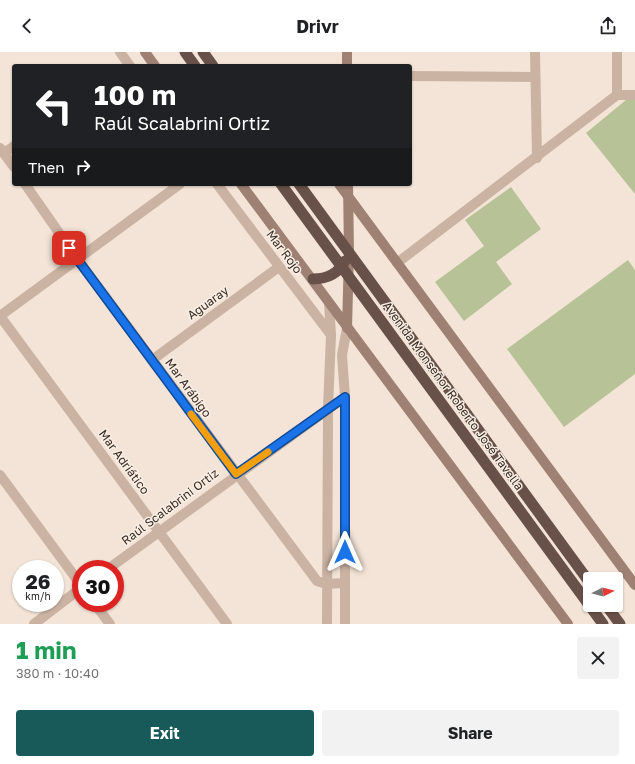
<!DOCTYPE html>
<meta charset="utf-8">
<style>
body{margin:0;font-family:"Golos Text",sans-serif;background:#f2f2f2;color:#202124;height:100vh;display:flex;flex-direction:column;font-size:15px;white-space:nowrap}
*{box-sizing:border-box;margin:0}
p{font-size:13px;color:#757577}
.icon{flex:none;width:22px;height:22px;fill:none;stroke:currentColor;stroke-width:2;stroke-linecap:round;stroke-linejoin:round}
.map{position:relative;height:572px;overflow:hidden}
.panel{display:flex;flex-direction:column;background:#fff;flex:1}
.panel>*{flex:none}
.banner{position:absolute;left:12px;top:12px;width:400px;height:122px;border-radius:4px;box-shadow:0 1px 3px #0004;background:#202124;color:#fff;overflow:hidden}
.needle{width:26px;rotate:84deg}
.controls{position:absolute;left:583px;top:520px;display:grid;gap:8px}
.controls a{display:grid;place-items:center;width:40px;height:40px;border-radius:4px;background:#fff;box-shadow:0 1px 3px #0004;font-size:20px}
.speed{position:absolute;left:12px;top:508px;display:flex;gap:8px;font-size:20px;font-weight:700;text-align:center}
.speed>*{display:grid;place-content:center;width:52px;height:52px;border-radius:50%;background:#fff;box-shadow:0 1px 3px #0004;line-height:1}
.speed small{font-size:10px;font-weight:400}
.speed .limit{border:6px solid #d22;background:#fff;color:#111}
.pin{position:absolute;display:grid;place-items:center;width:34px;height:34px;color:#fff;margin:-17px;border-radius:8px;box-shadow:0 2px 6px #0006}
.me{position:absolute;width:44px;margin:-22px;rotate:0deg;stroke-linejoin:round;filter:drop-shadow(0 0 3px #0008)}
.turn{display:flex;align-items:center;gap:14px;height:84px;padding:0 16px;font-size:18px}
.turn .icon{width:52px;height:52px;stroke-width:2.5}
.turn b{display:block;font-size:28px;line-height:34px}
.then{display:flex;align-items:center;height:38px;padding:0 16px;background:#0003;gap:8px;font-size:15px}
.round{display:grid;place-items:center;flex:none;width:42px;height:42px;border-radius:4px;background:#f2f2f2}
.summary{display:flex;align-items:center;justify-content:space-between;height:68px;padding:0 16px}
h1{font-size:24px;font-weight:700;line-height:30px;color:#1e9e55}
.action{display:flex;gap:8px;margin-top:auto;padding:8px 16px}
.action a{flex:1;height:46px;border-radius:4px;background:#185a5a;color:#fff;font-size:16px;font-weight:700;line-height:46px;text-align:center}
.action a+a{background:#f2f2f2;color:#202124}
header{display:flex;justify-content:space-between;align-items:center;height:52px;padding:0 16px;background:#fff;font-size:18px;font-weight:700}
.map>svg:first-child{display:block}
.green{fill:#b7c297}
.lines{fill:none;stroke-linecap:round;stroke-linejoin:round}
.minor{stroke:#cbb3a3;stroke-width:10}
.tertiary{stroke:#cbb3a3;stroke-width:10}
.secondary{stroke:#9f8174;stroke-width:10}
.trunk{stroke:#685148;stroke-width:11}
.route-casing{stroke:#114b97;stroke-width:10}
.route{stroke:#1a73e8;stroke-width:7}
.slow{stroke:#f59e0b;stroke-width:7}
.labels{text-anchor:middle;stroke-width:3;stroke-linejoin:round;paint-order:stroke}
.street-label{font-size:12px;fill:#362a25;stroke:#faefe4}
</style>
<header><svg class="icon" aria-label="back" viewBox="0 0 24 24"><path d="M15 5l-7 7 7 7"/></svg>Drivr<svg class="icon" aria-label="share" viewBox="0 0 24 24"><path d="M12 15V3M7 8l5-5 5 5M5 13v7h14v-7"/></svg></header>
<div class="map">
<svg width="635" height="572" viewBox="0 0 635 572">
<rect width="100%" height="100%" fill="#f3e4d7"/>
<g class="green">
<path d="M 632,43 L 635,46 L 635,142 L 586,81 Z"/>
<path d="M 511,135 L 541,177 L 496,210 L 512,232 L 464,269 L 435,230 L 484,194 L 465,168 Z"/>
<path d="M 628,208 L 635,218 L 635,322 L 564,375 L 507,297 Z"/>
</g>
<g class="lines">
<g class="minor">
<path d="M 120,0 L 130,14"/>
<path d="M 535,0 L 537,106"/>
<path d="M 617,0 L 617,43"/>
<path d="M 410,24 L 535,25"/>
<path d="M 0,96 L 14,115"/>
<path d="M 4,101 L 14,94"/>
<path d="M 25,132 L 78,208 L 317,529 L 326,532 L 345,531"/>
<path d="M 217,132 L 331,283"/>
<path d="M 397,211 L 617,43 L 635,43"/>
<path d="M 0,264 L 227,572"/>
<path d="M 152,308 L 279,215"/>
<path d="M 0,423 L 81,533"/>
<path d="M 94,551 L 110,572"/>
<path d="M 327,572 L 328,356"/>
<path d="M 345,572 L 345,345"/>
</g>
<g class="tertiary">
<path d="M 0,264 L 180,132"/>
<path d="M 328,356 L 331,283 L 329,251"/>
<path d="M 108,517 L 345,345 L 342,303 L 347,276"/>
<path d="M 34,572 L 81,536"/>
</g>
<g class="secondary">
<path d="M 145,0 L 155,14"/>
<path d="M 347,14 L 347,0"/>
<path d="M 241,132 L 568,572"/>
<path d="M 339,132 L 635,533"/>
<path d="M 347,276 L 349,201 L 348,132"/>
</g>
<g class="trunk">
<path d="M 185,0 L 195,14"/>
<path d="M 203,0 L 213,14"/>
<path d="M 281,132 L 603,572"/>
<path d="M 299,132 L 590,531"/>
<path d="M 313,227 C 327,227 338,222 345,209"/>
<path d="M 606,553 L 620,572"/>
</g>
</g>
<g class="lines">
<g class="route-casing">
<path id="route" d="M 69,196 L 236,422 L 345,345 L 345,500"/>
</g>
<use href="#route" class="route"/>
<path class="slow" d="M 191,362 L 236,422 L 268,400"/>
</g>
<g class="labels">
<g class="street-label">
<text transform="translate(284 200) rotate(53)" y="4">Mar Rojo</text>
<text transform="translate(208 251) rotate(-36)" y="4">Aguaray</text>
<text transform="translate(188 336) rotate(54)" y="4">Mar Arábigo</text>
<text transform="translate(453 344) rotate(54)" y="4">Avenida Monseñor Roberto José Tavella</text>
<text transform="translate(124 410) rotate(54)" y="4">Mar Adriático</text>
<text transform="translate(170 455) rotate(-37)" y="4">Raúl Scalabrini Ortiz</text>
</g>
</g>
</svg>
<div class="controls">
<a><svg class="needle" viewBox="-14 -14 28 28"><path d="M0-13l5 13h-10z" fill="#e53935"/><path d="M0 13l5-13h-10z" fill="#757577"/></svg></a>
</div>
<div class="speed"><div>26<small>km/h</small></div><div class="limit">30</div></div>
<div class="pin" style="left:69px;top:196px;background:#d93025"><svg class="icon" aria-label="arrive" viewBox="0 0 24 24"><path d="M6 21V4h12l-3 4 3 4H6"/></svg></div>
<svg class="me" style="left:345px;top:500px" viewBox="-20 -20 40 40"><path d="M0-17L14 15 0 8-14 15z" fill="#1a73e8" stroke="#fff" stroke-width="4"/></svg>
<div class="banner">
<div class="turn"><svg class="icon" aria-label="left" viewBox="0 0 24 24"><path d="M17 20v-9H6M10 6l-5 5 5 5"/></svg><div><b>100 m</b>Raúl Scalabrini Ortiz</div></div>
<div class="then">Then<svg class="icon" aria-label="right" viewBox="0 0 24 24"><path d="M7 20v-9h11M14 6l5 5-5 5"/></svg></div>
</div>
</div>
<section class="panel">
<div class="summary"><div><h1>1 min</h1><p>380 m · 10:40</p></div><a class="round"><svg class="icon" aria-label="close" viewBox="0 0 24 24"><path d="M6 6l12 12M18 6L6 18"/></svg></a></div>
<div class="action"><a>Exit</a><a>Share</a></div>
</section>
